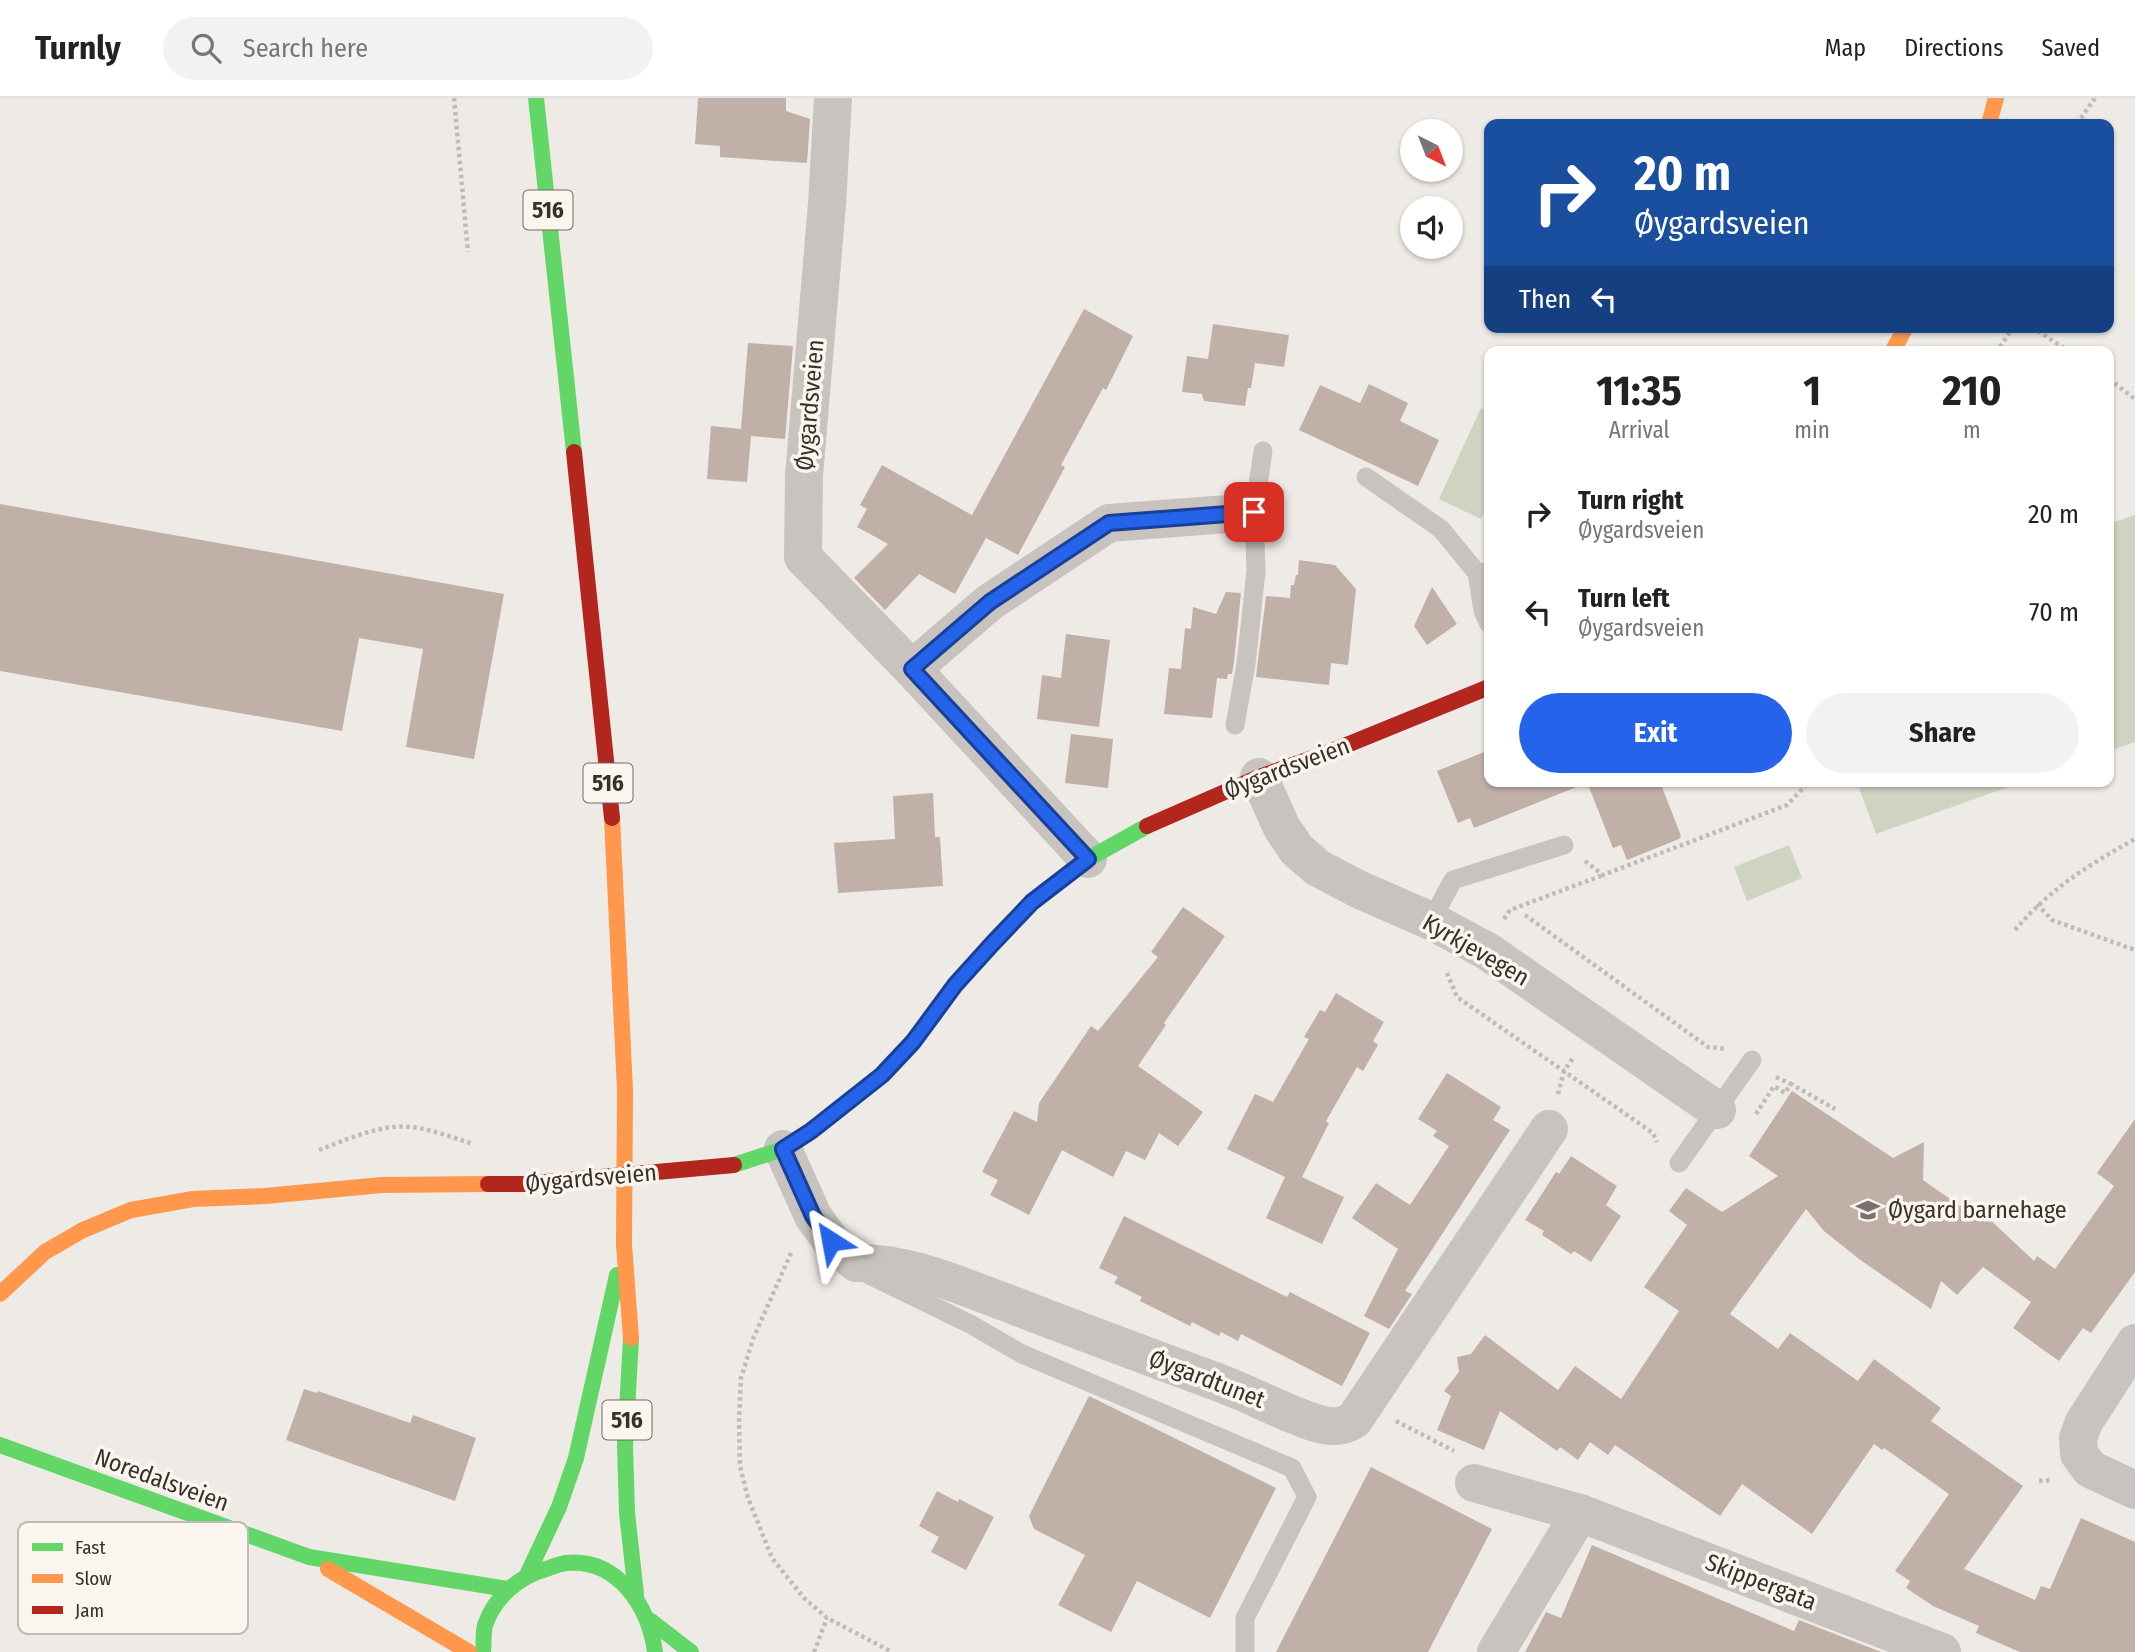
<!DOCTYPE html>
<meta charset="utf-8">
<style>
body{margin:0;font-family:"Fira Sans Condensed",sans-serif;background:#f2f2f2;color:#222;height:100vh;display:flex;flex-direction:column;font-size:26px;white-space:nowrap}
*{box-sizing:border-box;margin:0}
p{font-size:23px;color:#767676}
.icon{flex:none;width:38px;height:38px;fill:none;stroke:currentColor;stroke-width:2;stroke-linecap:round;stroke-linejoin:round}
.map{position:relative;flex:1;overflow:hidden}
.details{position:absolute;left:1484px;top:248px;width:630px;height:441px;display:flex;flex-direction:column;background:#fff;border-radius:14px;box-shadow:0 2px 5px #0004}
.details>*{flex:none}
.top-card{position:absolute;left:1484px;top:21px;width:630px;height:214px;border-radius:14px;box-shadow:0 2px 5px #0004;background:#1a4fa0;color:#fff;overflow:hidden}
.needle{width:46px;rotate:138deg}
.controls{position:absolute;left:1400px;top:21px;display:grid;gap:14px}
.controls a{display:grid;place-items:center;width:63px;height:63px;border-radius:50%;background:#fff;box-shadow:0 2px 5px #0004;font-size:35px}
.pin{position:absolute;display:grid;place-items:center;width:60px;height:60px;color:#fff;margin:-30px;border-radius:14px;box-shadow:0 4px 10px #0006}
.me{position:absolute;width:77px;margin:-38px;rotate:326deg;stroke-linejoin:round;filter:drop-shadow(0 0 5px #0008)}
.turn{display:flex;align-items:center;gap:24px;height:147px;padding:0 35px;font-size:32px}
.turn .icon{width:91px;height:91px;stroke-width:2.5}
.turn b{display:block;font-size:49px;line-height:60px}
.then{display:flex;align-items:center;height:66px;padding:0 35px;background:#0003;gap:14px;font-size:26px}
.eta{display:flex;justify-content:space-evenly;align-items:center;height:119px;text-align:center}
.eta b{font-size:42px;font-weight:700;line-height:49px}
.cta{display:flex;gap:14px;margin-top:auto;padding:14px 35px}
.cta a{flex:1;height:80px;border-radius:42px;background:#2563eb;color:#fff;font-size:28px;font-weight:700;line-height:80px;text-align:center}
.cta a+a{background:#f2f2f2;color:#222}
ul{padding:0;list-style:none}
li{display:flex;align-items:center;gap:21px;height:98px;padding:0 35px}
li div{flex:1}
li b{display:block;font-size:26px}
li em{font-style:normal}
header{display:flex;align-items:center;gap:42px;box-sizing:border-box;height:98px;padding:0 35px;background:#fff;border-bottom:2px solid #e0e0e0}
header strong{font-size:33px}
nav{display:flex;gap:38px;margin-inline-start:auto;font-size:24px}
.search{width:490px;height:63px;background:#f2f2f2;display:flex;align-items:center;gap:18px;box-sizing:border-box;padding:0 24px;border-radius:38px;color:#767676;font-size:26px}
.map>svg:first-child{display:block}
.green{fill:#cfd3c1}
.building{fill:#c1b0a8}
.lines{fill:none;stroke-linecap:round;stroke-linejoin:round}
.path{stroke:#c1bbb6;stroke-width:4.5;stroke-dasharray:3.5 3.5;stroke-linecap:butt}
.lane{stroke:#c8c3be;stroke-width:19}
.street{stroke:#c8c3be;stroke-width:38}
.fast{stroke:#63d668;stroke-width:16}
.slow{stroke:#ff974d;stroke-width:16}
.jam{stroke:#b3261e;stroke-width:16}
.route-casing{stroke:#184099;stroke-width:18}
.route{stroke:#2563eb;stroke-width:12}
.labels{text-anchor:middle;stroke-width:7;stroke-linejoin:round;paint-order:stroke}
.shield{fill:#faf5ee;stroke:#736b66;stroke-width:2}
.shield-label{font-size:23px;font-weight:bold;fill:#39302c}
.street-label{font-size:24px;fill:#39302c;stroke:#faf5ee}
.poi-label{font-size:24px;fill:#39302c;stroke:#faf5ee;text-anchor:start}
.key{fill:#faf5ee;stroke:#c0bab4;stroke-width:2}
.key-label{font-size:19px;fill:#39302c}
</style>
<header>
<strong>Turnly</strong>
<div class="search"><svg class="icon" aria-label="search" viewBox="0 0 24 24"><circle cx="10" cy="10" r="6"/><path d="M15 15l6 6"/></svg>Search here</div>
<nav><a>Map</a><a>Directions</a><a>Saved</a></nav>
</header>
<div class="map">
<svg width="2135" height="1554" viewBox="0 0 2135 1554">
<rect width="100%" height="100%" fill="#eeeae6"/>
<g class="green">
<path d="M 1481,310 L 1489,314 L 1489,404 L 1481,421 L 1439,401 Z"/>
<path d="M 2135,417 L 2135,644 L 2109,653 L 2109,426 Z"/>
<path d="M 1857,684 L 2022,684 L 1876,736 Z"/>
<path d="M 1789,747 L 1802,780 L 1747,803 L 1734,769 Z"/>
</g>
<g class="building">
<path d="M 698,0 L 786,0 L 786,13 L 810,21 L 807,65 L 720,59 L 720,48 L 695,46 Z"/>
<path d="M 1084,211 L 1133,238 L 1106,292 L 1103,290 L 1061,367 L 1065,369 L 1018,457 L 986,440 L 955,496 L 919,476 L 885,512 L 854,480 L 888,446 L 857,429 L 867,411 L 860,407 L 882,367 L 972,417 Z"/>
<path d="M 1213,226 L 1289,237 L 1284,269 L 1255,265 L 1251,290 L 1248,290 L 1245,308 L 1204,303 L 1202,296 L 1182,294 L 1187,258 L 1208,261 Z"/>
<path d="M 748,245 L 793,248 L 785,341 L 751,338 L 747,384 L 707,381 L 711,328 L 741,331 Z"/>
<path d="M 1369,286 L 1408,305 L 1400,323 L 1439,342 L 1418,388 L 1299,332 L 1320,287 L 1360,305 Z"/>
<path d="M 0,406 L 504,496 L 474,661 L 406,649 L 423,551 L 359,540 L 342,633 L 0,573 Z"/>
<path d="M 1299,462 L 1335,467 L 1356,491 L 1348,567 L 1331,565 L 1329,587 L 1256,579 L 1266,498 L 1290,500 L 1291,487 L 1294,487 L 1296,477 L 1298,477 Z"/>
<path d="M 1432,489 L 1457,526 L 1427,547 L 1414,528 Z"/>
<path d="M 1226,494 L 1241,495 L 1234,564 L 1232,576 L 1228,576 L 1227,581 L 1217,580 L 1212,620 L 1164,616 L 1169,570 L 1181,571 L 1185,530 L 1191,531 L 1193,509 L 1216,516 Z"/>
<path d="M 1066,536 L 1110,542 L 1099,629 L 1037,621 L 1042,577 L 1061,580 Z"/>
<path d="M 1071,636 L 1113,641 L 1108,690 L 1065,685 Z"/>
<path d="M 1489,652 L 1489,684 L 1584,686 L 1474,730 L 1470,720 L 1458,725 L 1437,673 Z"/>
<path d="M 1587,684 L 1660,684 L 1681,738 L 1679,741 L 1627,762 L 1621,747 L 1613,750 Z"/>
<path d="M 933,695 L 935,739 L 940,739 L 943,788 L 838,795 L 834,745 L 895,741 L 893,698 Z"/>
<path d="M 1183,809 L 1225,838 L 1164,925 L 1166,927 L 1138,968 L 1203,1014 L 1178,1048 L 1159,1035 L 1145,1062 L 1126,1053 L 1113,1079 L 1062,1052 L 1029,1117 L 990,1097 L 998,1082 L 982,1074 L 1014,1013 L 1037,1024 L 1039,1005 L 1091,928 L 1098,933 L 1158,859 L 1151,854 Z"/>
<path d="M 1336,895 L 1384,924 L 1373,943 L 1378,947 L 1363,973 L 1357,969 L 1326,1023 L 1329,1025 L 1302,1079 L 1344,1099 L 1322,1146 L 1266,1120 L 1285,1079 L 1227,1051 L 1255,996 L 1273,1004 L 1309,941 L 1304,939 L 1320,912 L 1325,914 Z"/>
<path d="M 1447,975 L 1501,1009 L 1493,1022 L 1510,1032 L 1405,1193 L 1412,1196 L 1389,1231 L 1364,1218 L 1398,1151 L 1352,1120 L 1376,1085 L 1410,1107 L 1449,1048 L 1433,1038 L 1437,1033 L 1418,1021 Z"/>
<path d="M 1792,993 L 1893,1060 L 1924,1044 L 1923,1082 L 1960,1108 L 1967,1100 L 2034,1163 L 2037,1158 L 2055,1171 L 2114,1088 L 2097,1075 L 2135,1021 L 2135,1174 L 2091,1235 L 2083,1230 L 2059,1263 L 2013,1230 L 2031,1204 L 1983,1169 L 1957,1197 L 1941,1183 L 1931,1211 L 1859,1161 L 1824,1133 L 1806,1111 L 1730,1216 L 1778,1251 L 1790,1235 L 1858,1283 L 1874,1261 L 1941,1310 L 1931,1323 L 2023,1388 L 1964,1471 L 2035,1502 L 2041,1488 L 2050,1491 L 2081,1420 L 2135,1444 L 2135,1554 L 2020,1554 L 1976,1535 L 1979,1528 L 1933,1508 L 1906,1490 L 1910,1483 L 1895,1473 L 1949,1396 L 1884,1350 L 1882,1352 L 1874,1346 L 1812,1436 L 1742,1386 L 1720,1418 L 1615,1347 L 1608,1357 L 1590,1344 L 1578,1362 L 1560,1349 L 1557,1353 L 1500,1313 L 1484,1352 L 1437,1332 L 1451,1298 L 1444,1293 L 1459,1274 L 1457,1259 L 1471,1256 L 1485,1237 L 1558,1292 L 1575,1268 L 1621,1301 L 1679,1213 L 1644,1189 L 1687,1127 L 1669,1113 L 1686,1090 L 1722,1114 L 1778,1078 L 1749,1058 Z"/>
<path d="M 1571,1058 L 1617,1088 L 1606,1107 L 1621,1118 L 1591,1164 L 1574,1153 L 1571,1156 L 1542,1137 L 1544,1133 L 1525,1122 L 1556,1074 L 1559,1076 Z"/>
<path d="M 1124,1118 L 1287,1199 L 1290,1194 L 1370,1235 L 1342,1288 L 1241,1236 L 1238,1243 L 1221,1234 L 1219,1238 L 1192,1224 L 1190,1228 L 1140,1203 L 1142,1199 L 1114,1185 L 1118,1179 L 1099,1170 Z"/>
<path d="M 304,1291 L 317,1295 L 318,1293 L 410,1325 L 413,1317 L 476,1340 L 455,1403 L 286,1342 Z"/>
<path d="M 1089,1298 L 1276,1390 L 1210,1520 L 1137,1483 L 1111,1534 L 1058,1507 L 1085,1457 L 1034,1431 L 1029,1418 Z"/>
<path d="M 1371,1369 L 1492,1431 L 1428,1554 L 1276,1554 Z"/>
<path d="M 937,1393 L 958,1404 L 959,1401 L 994,1419 L 966,1472 L 931,1454 L 939,1439 L 919,1428 Z"/>
<path d="M 1592,1447 L 1794,1533 L 1799,1522 L 1881,1554 L 1525,1554 L 1546,1514 L 1561,1520 Z"/>
</g>
<g class="lines">
<g class="path">
<path d="M 454,0 L 468,154"/>
<path d="M 2077,26 L 2095,0"/>
<path d="M 2032,229 L 2070,254"/>
<path d="M 2000,249 L 2013,229"/>
<path d="M 2109,281 L 2135,301"/>
<path d="M 1585,763 L 1603,777 L 1787,707 L 1809,684"/>
<path d="M 2037,806 L 2052,822 L 2135,852"/>
<path d="M 1525,817 L 1708,949 L 1727,951"/>
<path d="M 1504,821 L 1510,812 L 1603,777"/>
<path d="M 2015,832 C 2051,790 2087,768 2135,741"/>
<path d="M 1447,875 L 1457,899 L 1653,1035 L 1657,1044"/>
<path d="M 1776,979 L 1791,986"/>
<path d="M 1558,996 L 1564,973 L 1573,960"/>
<path d="M 1756,1016 L 1774,988 L 1785,995 L 1791,986 L 1835,1011"/>
<path d="M 319,1052 C 343,1043 367,1032 393,1029 C 419,1026 448,1038 473,1046"/>
<path d="M 791,1155 L 753,1241 L 741,1280 L 739,1323 L 740,1368 L 748,1400 L 772,1460 L 804,1500 L 827,1520 L 892,1554"/>
<path d="M 1396,1323 L 1454,1353"/>
<path d="M 2039,1383 L 2052,1382"/>
<path d="M 814,1554 L 827,1520"/>
</g>
<g class="lane">
<path d="M 1366,379 L 1441,431 L 1477,475"/>
<path d="M 1489,473 L 1477,475 L 1483,513 L 1489,526"/>
<path d="M 1235,627 L 1246,566 L 1256,473 L 1254,414 L 1263,353"/>
<path d="M 1431,823 L 1453,782 L 1564,747"/>
<path d="M 1679,1065 L 1752,962"/>
<path d="M 863,1174 L 970,1226 L 1022,1256 L 1292,1370 L 1307,1399 L 1245,1520 L 1245,1554"/>
</g>
<g class="street">
<path d="M 833,0 L 827,106 L 804,378 L 803,459 L 912,571 L 1088,761"/>
<path d="M 912,571 L 990,504 L 1109,425 L 1254,414"/>
<path d="M 1259,679 L 1282,730 L 1297,752 L 1318,770 L 1358,791 L 1431,823 L 1487,853 L 1717,1012"/>
<path d="M 783,1051 L 813,1118 L 831,1143 L 856,1165 C 906,1163 963,1189 1010,1206 C 1081,1234 1153,1260 1225,1287 C 1256,1299 1288,1317 1319,1326 C 1333,1330 1343,1329 1354,1322 L 1549,1031"/>
<path d="M 2135,1245 L 2084,1324 L 2078,1340 L 2079,1356 L 2090,1371 L 2135,1392"/>
<path d="M 1474,1385 L 1580,1415 L 1942,1554"/>
<path d="M 1496,1554 L 1580,1415"/>
</g>
<g class="fast">
<path d="M 536,0 L 574,354"/>
<path d="M 734,1067 L 783,1051 L 811,1033 L 882,977 L 913,944 L 955,887 L 1033,804 L 1088,761 L 1147,728"/>
<path d="M 631,1240 L 625,1348 L 627,1415 L 636,1496"/>
<path d="M 0,1347 L 309,1459 L 507,1491"/>
<path d="M 528,1475 L 559,1409 L 576,1360 L 617,1177"/>
<path d="M 651,1523 L 691,1554"/>
<path d="M 483,1554 C 484,1545 483,1536 485,1527 C 495,1499 518,1479 546,1471 C 552,1469 559,1466 566,1465 C 618,1460 649,1509 655,1554"/>
</g>
<g class="slow">
<path d="M 1989,26 L 1996,0"/>
<path d="M 1892,254 L 1906,229"/>
<path d="M 612,720 L 625,992 L 624,1147 L 631,1240"/>
<path d="M 0,1196 L 45,1154 L 83,1132 L 131,1112 L 193,1101 L 265,1098 L 382,1087 L 488,1086"/>
<path d="M 328,1471 L 469,1554"/>
</g>
<g class="jam">
<path d="M 574,354 L 612,720"/>
<path d="M 1147,728 L 1259,679 L 1332,653 L 1489,589"/>
<path d="M 488,1086 L 524,1086 L 734,1067"/>
</g>
</g>
<g class="lines">
<g class="route-casing">
<path id="route" d="M 831,1143 L 813,1118 L 783,1051 L 811,1033 L 882,977 L 913,944 L 955,887 L 992,846 L 1032,804 L 1088,761 L 912,571 L 990,504 L 1109,425 L 1254,414"/>
</g>
<use href="#route" class="route"/>
</g>
<defs>
<g id="school-bare" transform="scale(1.89)"><path d="M0-5L7-2L0 1L-7-2ZM-4 1L0 2.5L4 1V4Q0 6-4 4Z" fill="#78716d" stroke="#faf5ee" stroke-width="2.5" paint-order="stroke"/></g>
</defs>
<g fill-rule="evenodd">
<use href="#school-bare" x="1868" y="1112"/>
</g>
<g class="labels">
<g class="shield">
<rect x="523.5" y="92.5" width="49" height="39" rx="5"/>
<rect x="583.5" y="665.5" width="49" height="39" rx="5"/>
<rect x="602.5" y="1302.5" width="49" height="39" rx="5"/>
</g>
<g class="shield-label">
<text x="548" y="120">516</text>
<text x="608" y="693">516</text>
<text x="627" y="1330">516</text>
</g>
<g class="street-label">
<text transform="translate(810 307) rotate(-85)" y="8">Øygardsveien</text>
<text transform="translate(1287 670) rotate(-21)" y="8">Øygardsveien</text>
<text transform="translate(1476 852) rotate(30)" y="8">Kyrkjevegen</text>
<text transform="translate(591 1080) rotate(-5)" y="8">Øygardsveien</text>
<text transform="translate(1207 1281) rotate(21)" y="8">Øygardtunet</text>
<text transform="translate(162 1382) rotate(20)" y="8">Noredalsveien</text>
<text transform="translate(1761 1484) rotate(21)" y="8">Skippergata</text>
</g>
<g class="poi-label">
<text x="1888" y="1120">Øygard barnehage</text>
</g>
</g>
<rect x="18" y="1424" width="230" height="112" rx="10" class="key"/>
<rect x="32" y="1445" width="31" height="8" fill="#63d668"/>
<rect x="32" y="1476" width="31" height="9" fill="#ff974d"/>
<rect x="32" y="1508" width="31" height="8" fill="#b3261e"/>
<g class="key-label">
<text x="75" y="1456">Fast</text>
<text x="75" y="1487">Slow</text>
<text x="75" y="1519">Jam</text>
</g>
</svg>
<div class="controls">
<a><svg class="needle" viewBox="-14 -14 28 28"><path d="M0-13l5 13h-10z" fill="#e53935"/><path d="M0 13l5-13h-10z" fill="#767676"/></svg></a>
<a><svg class="icon" aria-label="sound" viewBox="0 0 24 24"><path d="M4 9h4l5-4v14l-5-4H4zM17 9q2 3 0 6"/></svg></a>
</div>
<div class="pin" style="left:1254px;top:414px;background:#d93025"><svg class="icon" aria-label="arrive" viewBox="0 0 24 24"><path d="M6 21V4h12l-3 4 3 4H6"/></svg></div>
<svg class="me" style="left:831px;top:1143px" viewBox="-20 -20 40 40"><path d="M0-17L14 15 0 8-14 15z" fill="#2563eb" stroke="#fff" stroke-width="4"/></svg>
<div class="top-card">
<div class="turn"><svg class="icon" aria-label="right" viewBox="0 0 24 24"><path d="M7 20v-9h11M14 6l5 5-5 5"/></svg><div><b>20 m</b>Øygardsveien</div></div>
<div class="then">Then<svg class="icon" aria-label="left" viewBox="0 0 24 24"><path d="M17 20v-9H6M10 6l-5 5 5 5"/></svg></div>
</div>
<section class="details">
<div class="eta">
<div><b>11:35</b><p>Arrival</p></div>
<div><b>1</b><p>min</p></div>
<div><b>210</b><p>m</p></div>
</div>
<ul>
<li><svg class="icon" aria-label="right" viewBox="0 0 24 24"><path d="M7 20v-9h11M14 6l5 5-5 5"/></svg><div><b>Turn right</b><p>Øygardsveien</p></div><em>20 m</em></li>
<li><svg class="icon" aria-label="left" viewBox="0 0 24 24"><path d="M17 20v-9H6M10 6l-5 5 5 5"/></svg><div><b>Turn left</b><p>Øygardsveien</p></div><em>70 m</em></li>
</ul>
<div class="cta"><a>Exit</a><a>Share</a></div>
</section>
</div>
